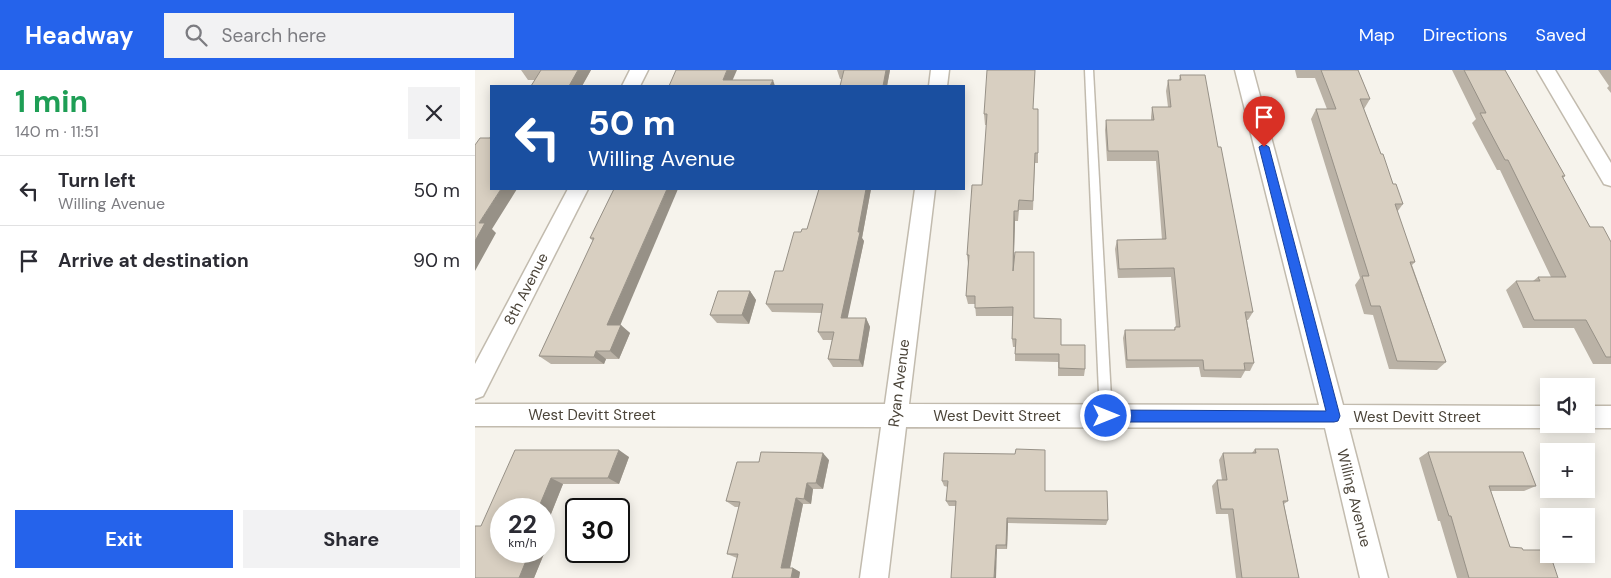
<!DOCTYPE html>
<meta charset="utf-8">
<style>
body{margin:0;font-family:"DM Sans",sans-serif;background:#f2f2f3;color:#2b2b33;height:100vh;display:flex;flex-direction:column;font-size:19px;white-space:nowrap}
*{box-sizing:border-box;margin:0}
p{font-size:16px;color:#7c7c81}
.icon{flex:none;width:28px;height:28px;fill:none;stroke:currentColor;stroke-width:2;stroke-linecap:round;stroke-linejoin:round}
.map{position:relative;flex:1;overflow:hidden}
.drawer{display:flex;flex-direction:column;background:#fff;width:475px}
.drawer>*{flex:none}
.top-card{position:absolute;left:15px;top:15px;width:475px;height:105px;border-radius:0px;box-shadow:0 2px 12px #0003;background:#1a4fa0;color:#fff;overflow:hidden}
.tools{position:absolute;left:1065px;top:308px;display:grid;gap:10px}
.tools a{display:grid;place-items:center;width:55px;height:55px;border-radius:0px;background:#fff;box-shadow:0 2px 12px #0003;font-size:25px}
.speed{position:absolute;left:15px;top:428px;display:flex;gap:10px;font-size:25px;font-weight:700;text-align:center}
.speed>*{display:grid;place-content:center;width:65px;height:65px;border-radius:50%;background:#fff;box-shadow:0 2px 12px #0003;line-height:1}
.speed small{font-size:12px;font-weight:400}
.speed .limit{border:2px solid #111;border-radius:8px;background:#fff;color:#111}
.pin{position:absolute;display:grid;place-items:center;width:42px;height:42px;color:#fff;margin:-51px -21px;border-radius:50% 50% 50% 0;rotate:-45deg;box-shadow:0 0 5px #0007}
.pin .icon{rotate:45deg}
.me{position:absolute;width:55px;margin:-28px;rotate:90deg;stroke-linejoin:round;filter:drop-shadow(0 0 4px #0008)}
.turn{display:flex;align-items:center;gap:18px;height:105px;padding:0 15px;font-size:22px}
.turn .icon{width:65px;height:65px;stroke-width:2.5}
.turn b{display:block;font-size:35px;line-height:42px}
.round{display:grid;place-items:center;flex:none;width:52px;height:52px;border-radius:0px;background:#f2f2f3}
.headline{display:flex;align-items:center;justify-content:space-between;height:85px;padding:0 15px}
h1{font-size:30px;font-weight:700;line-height:38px;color:#1e9e55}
.cta{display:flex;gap:10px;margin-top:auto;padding:10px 15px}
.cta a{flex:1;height:58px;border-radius:0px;background:#2563eb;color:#fff;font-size:20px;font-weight:700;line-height:58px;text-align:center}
.cta a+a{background:#f2f2f3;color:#2b2b33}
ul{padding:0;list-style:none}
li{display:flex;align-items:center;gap:15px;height:70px;padding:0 15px;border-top:1px solid #e1e1e2}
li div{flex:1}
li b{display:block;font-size:19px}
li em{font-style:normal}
header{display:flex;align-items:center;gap:30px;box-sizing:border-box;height:70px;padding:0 25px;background:#2563eb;color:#fff}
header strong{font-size:24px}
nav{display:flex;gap:28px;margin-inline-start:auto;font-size:18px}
.search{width:350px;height:45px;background:#f2f2f3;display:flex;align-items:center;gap:12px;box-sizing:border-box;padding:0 18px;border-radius:0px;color:#7c7c81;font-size:19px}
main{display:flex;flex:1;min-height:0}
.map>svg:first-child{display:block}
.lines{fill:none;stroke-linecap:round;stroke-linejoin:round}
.lane-casing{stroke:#c2bbae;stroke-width:3}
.street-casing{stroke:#c2bbae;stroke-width:3}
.lane{fill:#fff;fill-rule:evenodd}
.street{fill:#fff;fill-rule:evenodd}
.wall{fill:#bab2a6}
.shaded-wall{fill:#979187}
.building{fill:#d8cfc1;stroke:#979187}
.route{fill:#2563eb;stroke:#184099}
.labels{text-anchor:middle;stroke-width:5;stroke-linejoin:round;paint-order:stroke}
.street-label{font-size:15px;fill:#4b4439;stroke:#fff}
</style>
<header>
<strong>Headway</strong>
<div class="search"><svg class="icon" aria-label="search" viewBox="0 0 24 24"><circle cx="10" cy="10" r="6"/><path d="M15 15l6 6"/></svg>Search here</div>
<nav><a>Map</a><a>Directions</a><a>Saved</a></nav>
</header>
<main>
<section class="drawer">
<div class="headline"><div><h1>1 min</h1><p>140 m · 11:51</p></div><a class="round"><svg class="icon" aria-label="close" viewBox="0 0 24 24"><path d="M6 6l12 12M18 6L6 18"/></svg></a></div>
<ul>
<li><svg class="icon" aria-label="left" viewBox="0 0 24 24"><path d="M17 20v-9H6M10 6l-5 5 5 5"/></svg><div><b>Turn left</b><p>Willing Avenue</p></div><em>50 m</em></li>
<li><svg class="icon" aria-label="arrive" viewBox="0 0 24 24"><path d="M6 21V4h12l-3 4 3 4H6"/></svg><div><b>Arrive at destination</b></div><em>90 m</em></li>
</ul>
<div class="cta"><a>Exit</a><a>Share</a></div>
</section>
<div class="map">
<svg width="1136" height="508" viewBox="0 0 1136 508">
<rect width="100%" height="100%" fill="#f6f3ec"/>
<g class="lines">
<g class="lane-casing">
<path id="lane" d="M 610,0 L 618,0 L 637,346 L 635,350 L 631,352 L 627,350 L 625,346 Z"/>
</g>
<g class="street-casing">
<g id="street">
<path d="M 155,0 L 173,0 L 165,16 L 147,16 Z"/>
<path d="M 456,0 L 474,0 L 472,16 L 454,16 Z"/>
<path d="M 760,0 L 778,0 L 868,335 L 1074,336 L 1074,354 L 1083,354 L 1074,358 L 874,358 L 913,508 L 885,508 L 850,358 L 431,357 L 413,508 L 385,508 L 406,357 L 0,356 L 0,334 L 410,334 L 440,119 L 460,119 L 434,334 L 844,335 Z"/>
<path d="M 1062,0 L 1080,0 L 1136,93 L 1136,116 L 1129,114 Z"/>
<path d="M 93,119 L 113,119 L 8,326 L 0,329 L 0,294 Z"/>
<path d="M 1111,336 L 1136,336 L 1136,358 L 1111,358 L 1102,355 L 1111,354 Z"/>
</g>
</g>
<use href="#lane" class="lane"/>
<use href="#street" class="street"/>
</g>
<g class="wall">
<path d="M 46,0 L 116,0 L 107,16 L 56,16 L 60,10 L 53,10 Z"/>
<path d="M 362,0 L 415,0 L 412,16 L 365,9 Z"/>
<path d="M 820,0 L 883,0 L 895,29 L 889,39 L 906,84 L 918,114 L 928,134 L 922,142 L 940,192 L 937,195 L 971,292 L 962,300 L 914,299 L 898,245 L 889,244 L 880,215 L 885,208 L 836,49 L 841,39 L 852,39 L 840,8 L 822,8 Z"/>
<path d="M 977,0 L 1030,0 L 1090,106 L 1088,108 L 1115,157 L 1136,172 L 1136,294 L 1118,294 L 1099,258 L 1048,258 L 1031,220 L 1041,211 L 1058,211 L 1063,207 L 1076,207 L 1025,100 L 1022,100 L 997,53 L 1001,49 Z"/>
<path d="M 1123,0 L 1136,0 L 1136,23 L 1132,18 L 1134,16 Z"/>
<path d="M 705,5 L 743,77 L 778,242 L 773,250 L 772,250 L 779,293 L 775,301 L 770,301 L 766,308 L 726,307 L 724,297 L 651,298 L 648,268 L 650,260 L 699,260 L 700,257 L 701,257 L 696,207 L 643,208 L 640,179 L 642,170 L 687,170 L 681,91 L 632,91 L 630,60 L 631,50 L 676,50 L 676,47 L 677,37 L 693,37 L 691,21 L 693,10 L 704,10 Z"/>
<path d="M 559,39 L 563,39 L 563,93 L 560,93 L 558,140 L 544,140 L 543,151 L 540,151 L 539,189 L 559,248 L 610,299 L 609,306 L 583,306 L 583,292 L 540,291 L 540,277 L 538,277 L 537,269 L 538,246 L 501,246 L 500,234 L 493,234 L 491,226 L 493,194 L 492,185 L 507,115 L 512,55 L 510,55 L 509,44 Z"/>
<path d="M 139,119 L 145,255 L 155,263 L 144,289 L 131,289 L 129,294 L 76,294 L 64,286 L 118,171 L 115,168 Z"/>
<path d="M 344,119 L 396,119 L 387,168 L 389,171 L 372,248 L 391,248 L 395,257 L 388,297 L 358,297 L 353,289 L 357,270 L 348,270 L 343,262 L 347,243 L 297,242 L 291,234 L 308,201 L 326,162 L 332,159 Z"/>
<path d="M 275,221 L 281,230 L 274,254 L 242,253 L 235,245 Z"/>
<path d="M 780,379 L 813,431 L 809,434 L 824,508 L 761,508 L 753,444 L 741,444 L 737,416 L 742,410 L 747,410 L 744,390 L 748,383 L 777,383 Z"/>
<path d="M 40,380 L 154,387 L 144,414 L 88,414 L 70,459 L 78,462 L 59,508 L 0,508 Z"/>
<path d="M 953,382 L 1061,416 L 1049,421 L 1016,421 L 1035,477 L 1048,480 L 1083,508 L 982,508 L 965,451 L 963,451 L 944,388 Z"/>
<path d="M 354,390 L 348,419 L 338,419 L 336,434 L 328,434 L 315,498 L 318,498 L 325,502 L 324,508 L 257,508 L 262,488 L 252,484 L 264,437 L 260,437 L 251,431 L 284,392 Z"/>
<path d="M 467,411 L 570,421 L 633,450 L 631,455 L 533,453 L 532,479 L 522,479 L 481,436 L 474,436 L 471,431 L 473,417 L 469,416 Z"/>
</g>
<g class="shaded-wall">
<path d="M 103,0 L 116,0 L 107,16 L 94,16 Z"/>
<path d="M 252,0 L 262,0 L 255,16 L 248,10 Z"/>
<path d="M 411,0 L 415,0 L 412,16 L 408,16 Z"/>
<path d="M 298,10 L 300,16 L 295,16 Z"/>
<path d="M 26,119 L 42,119 L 17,159 L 21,163 L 0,201 L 0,171 L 4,153 Z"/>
<path d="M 192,119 L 203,119 L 142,263 L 132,255 Z"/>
<path d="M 391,119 L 396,119 L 387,168 L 389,171 L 371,256 L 366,248 Z"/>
<path d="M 539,141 L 540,151 L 538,210 L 538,201 Z"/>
<path d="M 275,221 L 281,230 L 274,254 L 267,245 Z"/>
<path d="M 391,248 L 395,257 L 388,297 L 384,290 Z"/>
<path d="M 146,255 L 155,263 L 144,289 L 135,281 Z"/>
<path d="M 121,281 L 131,289 L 129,294 L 119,287 Z"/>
<path d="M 144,380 L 154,387 L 144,414 L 133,408 Z"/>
<path d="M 348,383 L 354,390 L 348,419 L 341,413 Z"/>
<path d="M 76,408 L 88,414 L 70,459 L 78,462 L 59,508 L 44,508 L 55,481 L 69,481 L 69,439 L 63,439 Z"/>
<path d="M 332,413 L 338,419 L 336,434 L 329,429 Z"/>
<path d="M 321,428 L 328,434 L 314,502 L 306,498 Z"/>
<path d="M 532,448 L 533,453 L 532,479 L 531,475 Z"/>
<path d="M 521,475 L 522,479 L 521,508 L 519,508 Z"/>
<path d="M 318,498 L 325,502 L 324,508 L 316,508 Z"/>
</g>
<g class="building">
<path d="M 66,0 L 103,0 L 94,16 L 56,16 Z"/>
<path d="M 201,0 L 252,0 L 248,10 L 298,10 L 295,16 L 194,16 Z"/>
<path d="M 369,0 L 411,0 L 408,16 L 365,16 Z"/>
<path d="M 512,0 L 560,0 L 558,39 L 563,39 L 563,83 L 560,83 L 558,131 L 544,130 L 543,141 L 539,141 L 538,201 L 540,182 L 559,182 L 559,248 L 586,249 L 586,275 L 610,275 L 610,299 L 584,298 L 584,284 L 540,284 L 541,269 L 537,269 L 538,237 L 500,238 L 500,226 L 491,226 L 494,185 L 492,185 L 497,115 L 507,115 L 512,44 L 509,44 Z"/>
<path d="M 846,0 L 883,0 L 895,29 L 885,29 L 906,84 L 908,84 L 918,114 L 921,114 L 928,134 L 920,134 L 940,192 L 935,192 L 971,292 L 922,291 L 905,236 L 896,236 L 887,206 L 894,206 L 841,39 L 861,39 Z"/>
<path d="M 989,0 L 1030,0 L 1090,106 L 1087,106 L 1115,157 L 1128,157 L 1136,172 L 1136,287 L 1131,287 L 1111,250 L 1059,250 L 1041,211 L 1065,211 L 1063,207 L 1091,207 L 1033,90 L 1030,90 L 1005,43 L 1011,43 Z"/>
<path d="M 705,5 L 730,5 L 743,77 L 746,77 L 778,242 L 770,242 L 779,293 L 769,293 L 770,300 L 729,300 L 728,290 L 652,290 L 650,260 L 700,260 L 700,257 L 705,257 L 699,198 L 644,199 L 642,170 L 691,169 L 683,81 L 633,81 L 631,50 L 679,50 L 677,37 L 696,37 L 693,10 L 706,10 Z"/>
<path d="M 16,65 L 16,119 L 26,119 L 4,153 L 10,153 L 0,171 L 0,75 L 5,68 L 15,68 Z"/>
<path d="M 139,119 L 192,119 L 132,255 L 146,255 L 135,281 L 121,281 L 119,287 L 64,286 L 119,168 L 115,168 Z"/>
<path d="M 344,119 L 391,119 L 383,162 L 385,162 L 366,248 L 391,248 L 384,290 L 353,289 L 359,262 L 343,262 L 348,234 L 291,234 L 300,201 L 308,201 L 319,162 L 326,162 L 327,159 L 332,159 Z"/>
<path d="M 243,221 L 275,221 L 267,245 L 235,245 Z"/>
<path d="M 541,379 L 570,380 L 570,421 L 632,421 L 633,450 L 532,448 L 531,475 L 521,475 L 519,508 L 476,508 L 481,431 L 471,431 L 473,411 L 467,411 L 469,383 L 540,384 Z"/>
<path d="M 780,379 L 803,379 L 813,431 L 808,431 L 824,508 L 767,508 L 758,439 L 746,439 L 742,410 L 752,410 L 748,383 L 781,383 Z"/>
<path d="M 40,380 L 144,380 L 133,408 L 76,408 L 63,439 L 26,439 L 26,481 L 55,481 L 44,508 L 0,508 L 0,456 L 6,456 Z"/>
<path d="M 286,382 L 348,383 L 341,413 L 332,413 L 329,429 L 321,428 L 306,498 L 318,498 L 316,508 L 257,508 L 263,484 L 252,484 L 265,432 L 251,431 L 262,392 L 284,392 Z"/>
<path d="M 953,382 L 1048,382 L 1061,416 L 1014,416 L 1035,477 L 1047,478 L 1048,480 L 1073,480 L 1074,484 L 1075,484 L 1083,508 L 994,508 L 976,446 L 974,446 Z"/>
</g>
<path class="route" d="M 789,74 L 794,77 L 865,346 L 863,351 L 859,352 L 631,352 L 627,350 L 625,346 L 627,342 L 631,340 L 851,341 L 784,77 Z"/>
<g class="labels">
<g class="street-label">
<text transform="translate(51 219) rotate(-63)" y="5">8th Avenue</text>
<text transform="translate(424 313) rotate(-83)" y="5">Ryan Avenue</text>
<text x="117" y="350">West Devitt Street</text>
<text x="522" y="351">West Devitt Street</text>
<text x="942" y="352">West Devitt Street</text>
<text transform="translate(879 428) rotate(76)" y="5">Willing Avenue</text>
</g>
</g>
</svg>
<div class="tools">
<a><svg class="icon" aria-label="sound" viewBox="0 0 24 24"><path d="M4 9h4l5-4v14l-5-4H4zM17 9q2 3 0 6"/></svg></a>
<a>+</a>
<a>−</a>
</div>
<div class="speed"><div>22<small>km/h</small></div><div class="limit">30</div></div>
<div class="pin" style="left:789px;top:77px;background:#d93025"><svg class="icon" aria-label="arrive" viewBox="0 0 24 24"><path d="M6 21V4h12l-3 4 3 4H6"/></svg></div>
<svg class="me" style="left:631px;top:346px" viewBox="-20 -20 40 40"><circle r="17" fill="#2563eb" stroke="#fff" stroke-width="3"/><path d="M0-11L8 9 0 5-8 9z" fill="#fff"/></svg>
<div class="top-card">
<div class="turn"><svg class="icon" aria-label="left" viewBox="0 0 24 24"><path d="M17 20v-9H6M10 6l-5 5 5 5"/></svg><div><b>50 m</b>Willing Avenue</div></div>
</div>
</div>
</main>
